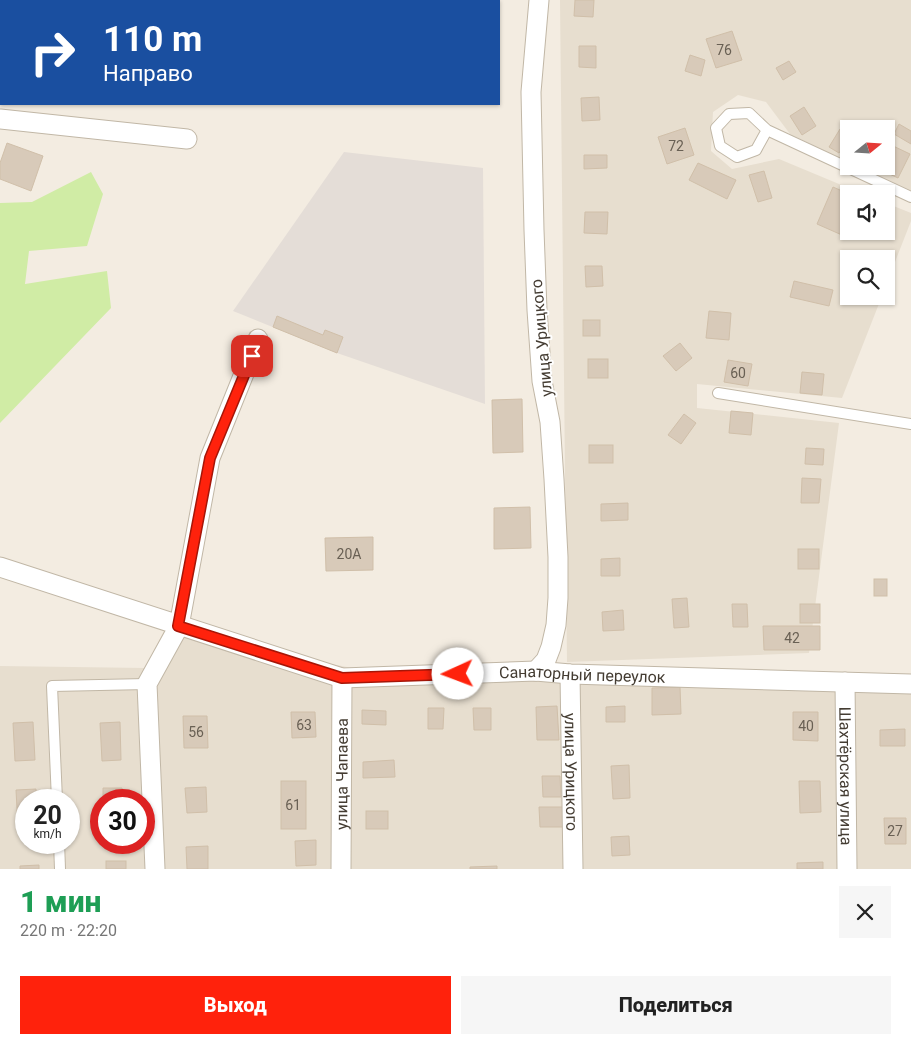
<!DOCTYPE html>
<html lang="ru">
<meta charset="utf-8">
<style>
body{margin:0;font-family:Roboto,sans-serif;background:#f6f6f6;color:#222;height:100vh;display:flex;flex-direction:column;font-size:19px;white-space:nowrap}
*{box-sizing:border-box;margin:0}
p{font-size:16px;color:#767676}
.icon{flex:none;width:28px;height:28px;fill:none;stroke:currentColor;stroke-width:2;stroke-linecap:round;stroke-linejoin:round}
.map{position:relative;height:869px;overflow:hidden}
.side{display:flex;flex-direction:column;background:#fff;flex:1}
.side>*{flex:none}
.banner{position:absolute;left:0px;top:0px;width:500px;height:105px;box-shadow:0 1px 4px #0004;background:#1a4fa0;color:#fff;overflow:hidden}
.needle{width:32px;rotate:72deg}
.fabs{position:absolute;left:840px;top:120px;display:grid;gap:10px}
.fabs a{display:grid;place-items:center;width:55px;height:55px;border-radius:0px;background:#fff;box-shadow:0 1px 4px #0004;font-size:25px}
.speed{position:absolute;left:15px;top:789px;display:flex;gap:10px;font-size:25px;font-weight:700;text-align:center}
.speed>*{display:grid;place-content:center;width:65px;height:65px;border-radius:50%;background:#fff;box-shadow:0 1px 4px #0004;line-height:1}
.speed small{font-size:12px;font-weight:400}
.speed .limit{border:8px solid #d22;background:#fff;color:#111}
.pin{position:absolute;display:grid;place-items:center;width:42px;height:42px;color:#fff;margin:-21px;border-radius:10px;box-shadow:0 2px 8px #0006}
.me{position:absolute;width:55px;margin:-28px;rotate:268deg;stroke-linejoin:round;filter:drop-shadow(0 0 4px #0008)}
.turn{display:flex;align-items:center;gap:18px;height:105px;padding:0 20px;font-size:22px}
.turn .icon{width:65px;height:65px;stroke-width:2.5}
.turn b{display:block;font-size:35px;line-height:42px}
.round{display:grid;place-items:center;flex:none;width:52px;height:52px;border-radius:0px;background:#f6f6f6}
.overview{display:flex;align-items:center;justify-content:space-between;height:85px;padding:0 20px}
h1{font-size:30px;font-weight:800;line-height:38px;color:#1e9e55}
.button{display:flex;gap:10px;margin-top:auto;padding:10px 20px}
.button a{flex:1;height:58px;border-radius:0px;background:#ff220c;color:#fff;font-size:20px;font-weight:800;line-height:58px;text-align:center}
.button a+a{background:#f6f6f6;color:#222}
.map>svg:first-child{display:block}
.residential{fill:#e7decf;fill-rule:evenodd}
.industrial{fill:#e4ddd7}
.green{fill:#d0eca5}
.building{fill:#d8cab9;stroke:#d0bfa9}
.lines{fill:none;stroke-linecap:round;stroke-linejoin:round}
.lane-casing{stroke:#c1b7a6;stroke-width:12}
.street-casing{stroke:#c1b7a6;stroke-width:21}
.lane{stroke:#fff;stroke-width:10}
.street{stroke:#fff;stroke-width:19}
.route-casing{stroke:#a61608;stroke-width:12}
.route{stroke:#ff220c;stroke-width:9}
.labels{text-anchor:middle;stroke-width:4;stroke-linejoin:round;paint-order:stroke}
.number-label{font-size:14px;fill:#696054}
.street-label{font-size:16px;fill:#443c32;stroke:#fff}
</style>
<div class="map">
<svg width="911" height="869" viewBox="0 0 911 869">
<rect width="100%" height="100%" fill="#f3ece1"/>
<g class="residential">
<path d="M 560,0 L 911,0 L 911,194 L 854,166 L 886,166 L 886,129 L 849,129 L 849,163 L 790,134 L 766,102 L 738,95 L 713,112 L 711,151 L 732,169 L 779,159 L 863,194 L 849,194 L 849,231 L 886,231 L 886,203 L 911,213 L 911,221 L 886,285 L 886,259 L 849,259 L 849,296 L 882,296 L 842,398 L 697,384 L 697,408 L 839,423 L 809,653 L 567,662 Z"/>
<path d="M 164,631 L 357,669 L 911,677 L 911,869 L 0,869 L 0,666 L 145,668 ZM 26,800 L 69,800 L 69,842 L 26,842 ZM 101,800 L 144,800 L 144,842 L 101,842 Z"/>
</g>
<path class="industrial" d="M 344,152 L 483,168 L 485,404 L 337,353 L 233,311 Z"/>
<path class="green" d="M 91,172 L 103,194 L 87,246 L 29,251 L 25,284 L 107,271 L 111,308 L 0,423 L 0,203 L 32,202 Z"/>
<g class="building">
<path d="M 575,0 L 594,0 L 593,17 L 574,16 Z"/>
<path d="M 0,13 L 1,14 L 1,70 L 0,70 Z"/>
<path d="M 732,31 L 742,60 L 716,68 L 706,39 Z"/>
<path d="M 579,46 L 596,46 L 596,68 L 579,67 Z"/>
<path d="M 690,55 L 705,60 L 701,76 L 685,71 Z"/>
<path d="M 789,61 L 796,72 L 783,80 L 776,68 Z"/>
<path d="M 599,97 L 600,120 L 582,121 L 581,98 Z"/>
<path d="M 804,107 L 816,126 L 802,135 L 790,116 Z"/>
<path d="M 899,124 L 911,131 L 911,144 L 894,134 Z"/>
<path d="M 685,128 L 694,155 L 667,164 L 658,137 Z"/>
<path d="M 840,129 L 849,134 L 849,138 L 839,153 L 829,147 Z"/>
<path d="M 7,143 L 43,156 L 31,191 L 0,179 L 0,163 Z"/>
<path d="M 889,144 L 910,154 L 898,178 L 877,168 L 878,166 L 886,166 L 886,149 Z"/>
<path d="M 584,155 L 607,155 L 607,168 L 584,169 Z"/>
<path d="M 698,163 L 736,180 L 727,199 L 689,180 Z"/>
<path d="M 764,171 L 772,198 L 758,202 L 749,175 Z"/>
<path d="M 833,187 L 849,194 L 849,231 L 854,231 L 851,239 L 817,224 Z"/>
<path d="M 585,212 L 608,212 L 607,234 L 584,233 Z"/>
<path d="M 585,266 L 602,266 L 603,286 L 586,287 Z"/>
<path d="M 794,281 L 833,290 L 829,306 L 790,297 Z"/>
<path d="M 709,311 L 731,313 L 729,340 L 706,338 Z"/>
<path d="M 277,316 L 323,335 L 325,330 L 343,337 L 337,353 L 273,327 Z"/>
<rect x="583" y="320" width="17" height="16"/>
<path d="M 680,343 L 692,358 L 676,371 L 663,356 Z"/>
<rect x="588" y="359" width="20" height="19"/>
<path d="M 728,360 L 752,364 L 748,386 L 724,382 Z"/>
<path d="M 802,372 L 824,374 L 822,395 L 800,393 Z"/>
<path d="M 522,399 L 523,452 L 493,453 L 492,400 Z"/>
<path d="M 731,411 L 753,413 L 751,435 L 729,433 Z"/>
<path d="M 684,414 L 696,423 L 681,444 L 668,435 Z"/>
<rect x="589" y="445" width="24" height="18"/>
<path d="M 806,448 L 824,449 L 823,465 L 805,464 Z"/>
<path d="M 802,478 L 821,479 L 819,503 L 801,503 Z"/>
<path d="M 628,503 L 628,520 L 601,521 L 601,504 Z"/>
<path d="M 530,507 L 531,548 L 494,549 L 494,508 Z"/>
<path d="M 373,537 L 373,570 L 326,571 L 325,538 Z"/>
<rect x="798" y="549" width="21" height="20"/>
<path d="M 620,558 L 620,576 L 601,576 L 601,559 Z"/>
<rect x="874" y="579" width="13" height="17"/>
<path d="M 687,598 L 689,627 L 674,628 L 672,599 Z"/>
<path d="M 732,604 L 747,604 L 748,627 L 733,627 Z"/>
<rect x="800" y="604" width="20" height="19"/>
<path d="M 623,610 L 624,630 L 603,631 L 602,612 Z"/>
<path d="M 763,626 L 820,626 L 820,650 L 764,650 Z"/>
<path d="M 680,687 L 681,714 L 652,715 L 652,688 Z"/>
<path d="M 557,706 L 559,740 L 537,740 L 536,707 Z"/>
<path d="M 625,706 L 625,722 L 606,722 L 606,707 Z"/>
<path d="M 428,708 L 444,708 L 443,729 L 428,729 Z"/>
<path d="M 473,708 L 491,708 L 491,730 L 474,730 Z"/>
<path d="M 362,710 L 386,711 L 386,725 L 362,724 Z"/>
<path d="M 291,712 L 315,712 L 316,737 L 292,738 Z"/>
<path d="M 793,712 L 818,712 L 818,741 L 793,740 Z"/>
<path d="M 183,716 L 207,716 L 208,748 L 184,748 Z"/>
<path d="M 33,722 L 35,760 L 15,761 L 13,723 Z"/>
<path d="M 120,722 L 121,760 L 102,761 L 100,723 Z"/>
<path d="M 905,729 L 905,746 L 880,746 L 880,730 Z"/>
<path d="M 394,760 L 395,777 L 363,778 L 363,762 Z"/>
<path d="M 629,765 L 630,798 L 613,799 L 611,766 Z"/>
<path d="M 542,776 L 560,776 L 561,797 L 543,797 Z"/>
<rect x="281" y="781" width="25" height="48"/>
<path d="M 799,781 L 820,781 L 821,812 L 800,813 Z"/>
<path d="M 206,787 L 207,812 L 187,813 L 185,788 Z"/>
<path d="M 103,788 L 122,788 L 123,800 L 103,800 Z"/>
<path d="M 36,789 L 36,800 L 26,800 L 26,827 L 18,827 L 16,790 Z"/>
<path d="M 539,807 L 563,807 L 563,827 L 540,827 Z"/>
<rect x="366" y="811" width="22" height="18"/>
<path d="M 884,818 L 906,818 L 906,844 L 885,844 Z"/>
<path d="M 629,836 L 630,855 L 612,856 L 611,837 Z"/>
<path d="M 316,840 L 316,865 L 296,866 L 295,841 Z"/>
<path d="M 208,846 L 208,869 L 187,869 L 186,847 Z"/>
<rect x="106" y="861" width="20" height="8"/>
<path d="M 823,862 L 823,869 L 797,869 L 797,863 Z"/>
<path d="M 39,865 L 39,869 L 20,869 L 20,866 Z"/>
<path d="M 497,866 L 497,869 L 470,869 L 470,867 Z"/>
</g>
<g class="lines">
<g class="lane-casing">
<g id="lane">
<path d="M 767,130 L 756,150 L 737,157 L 720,146 L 716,128 L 729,114 L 749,113 L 767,130 L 911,197"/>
<path d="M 718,393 L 911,424"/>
<path d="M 57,800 L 52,686 L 147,684"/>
<path d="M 59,842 L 60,869"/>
</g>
</g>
<g class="street-casing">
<g id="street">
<path d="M 0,119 L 187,139"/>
<path id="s1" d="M 0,567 L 342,678 L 536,671 L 570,674 L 911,684"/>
<path d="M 536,671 L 546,660 L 551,647 L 556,625 L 558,598 L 558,557 L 554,479 L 550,422 L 542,381 L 537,310 L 534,230 L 531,92 L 539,0"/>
<path id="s2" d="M 570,674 L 573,869"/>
<path id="s3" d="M 845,682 L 847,869"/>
<path d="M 155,869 L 147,684 L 179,626 L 210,458 L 258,339"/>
<path id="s4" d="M 341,869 L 342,678"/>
</g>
</g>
<use href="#lane" class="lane"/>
<use href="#street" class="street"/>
</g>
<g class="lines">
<g class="route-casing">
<path id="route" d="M 252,356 L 210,458 L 178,626 L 342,678 L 458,674"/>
</g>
<use href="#route" class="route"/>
</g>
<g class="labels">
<g class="number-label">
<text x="724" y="55">76</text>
<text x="676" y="151">72</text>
<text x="738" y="378">60</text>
<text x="349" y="559">20А</text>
<text x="792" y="643">42</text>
<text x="304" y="730">63</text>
<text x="806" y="731">40</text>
<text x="196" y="737">56</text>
<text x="293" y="810">61</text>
<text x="895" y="836">27</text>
</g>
<g class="street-label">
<text transform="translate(541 338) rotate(-95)" y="6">улица Урицкого</text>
<text dy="6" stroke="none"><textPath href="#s1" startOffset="600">Санаторный переулок</textPath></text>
<text dy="6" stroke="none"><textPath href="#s2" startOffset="98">улица Урицкого</textPath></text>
<text dy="6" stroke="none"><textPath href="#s4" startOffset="95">улица Чапаева</textPath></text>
<text dy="6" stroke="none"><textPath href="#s3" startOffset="94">Шахтёрская улица</textPath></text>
</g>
</g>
</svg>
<div class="fabs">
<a><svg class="needle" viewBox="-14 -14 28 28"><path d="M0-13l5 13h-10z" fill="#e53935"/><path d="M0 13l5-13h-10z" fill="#767676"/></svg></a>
<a><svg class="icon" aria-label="sound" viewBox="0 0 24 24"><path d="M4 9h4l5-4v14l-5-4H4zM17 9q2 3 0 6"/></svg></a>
<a><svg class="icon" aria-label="search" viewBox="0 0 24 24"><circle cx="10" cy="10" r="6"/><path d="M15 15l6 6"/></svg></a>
</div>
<div class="speed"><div>20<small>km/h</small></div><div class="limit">30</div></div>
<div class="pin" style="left:252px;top:356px;background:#d93025"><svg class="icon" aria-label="arrive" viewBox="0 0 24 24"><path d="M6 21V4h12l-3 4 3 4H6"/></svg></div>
<svg class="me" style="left:458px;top:674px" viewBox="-20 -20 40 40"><circle r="19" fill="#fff"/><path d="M0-13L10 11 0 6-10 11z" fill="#ff220c"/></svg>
<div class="banner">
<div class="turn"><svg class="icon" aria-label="right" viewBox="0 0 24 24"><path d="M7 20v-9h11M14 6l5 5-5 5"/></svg><div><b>110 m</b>Направо</div></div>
</div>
</div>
<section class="side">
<div class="overview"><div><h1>1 мин</h1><p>220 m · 22:20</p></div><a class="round"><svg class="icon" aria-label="close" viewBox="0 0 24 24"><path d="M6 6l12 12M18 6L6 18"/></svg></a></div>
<div class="button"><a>Выход</a><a>Поделиться</a></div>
</section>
